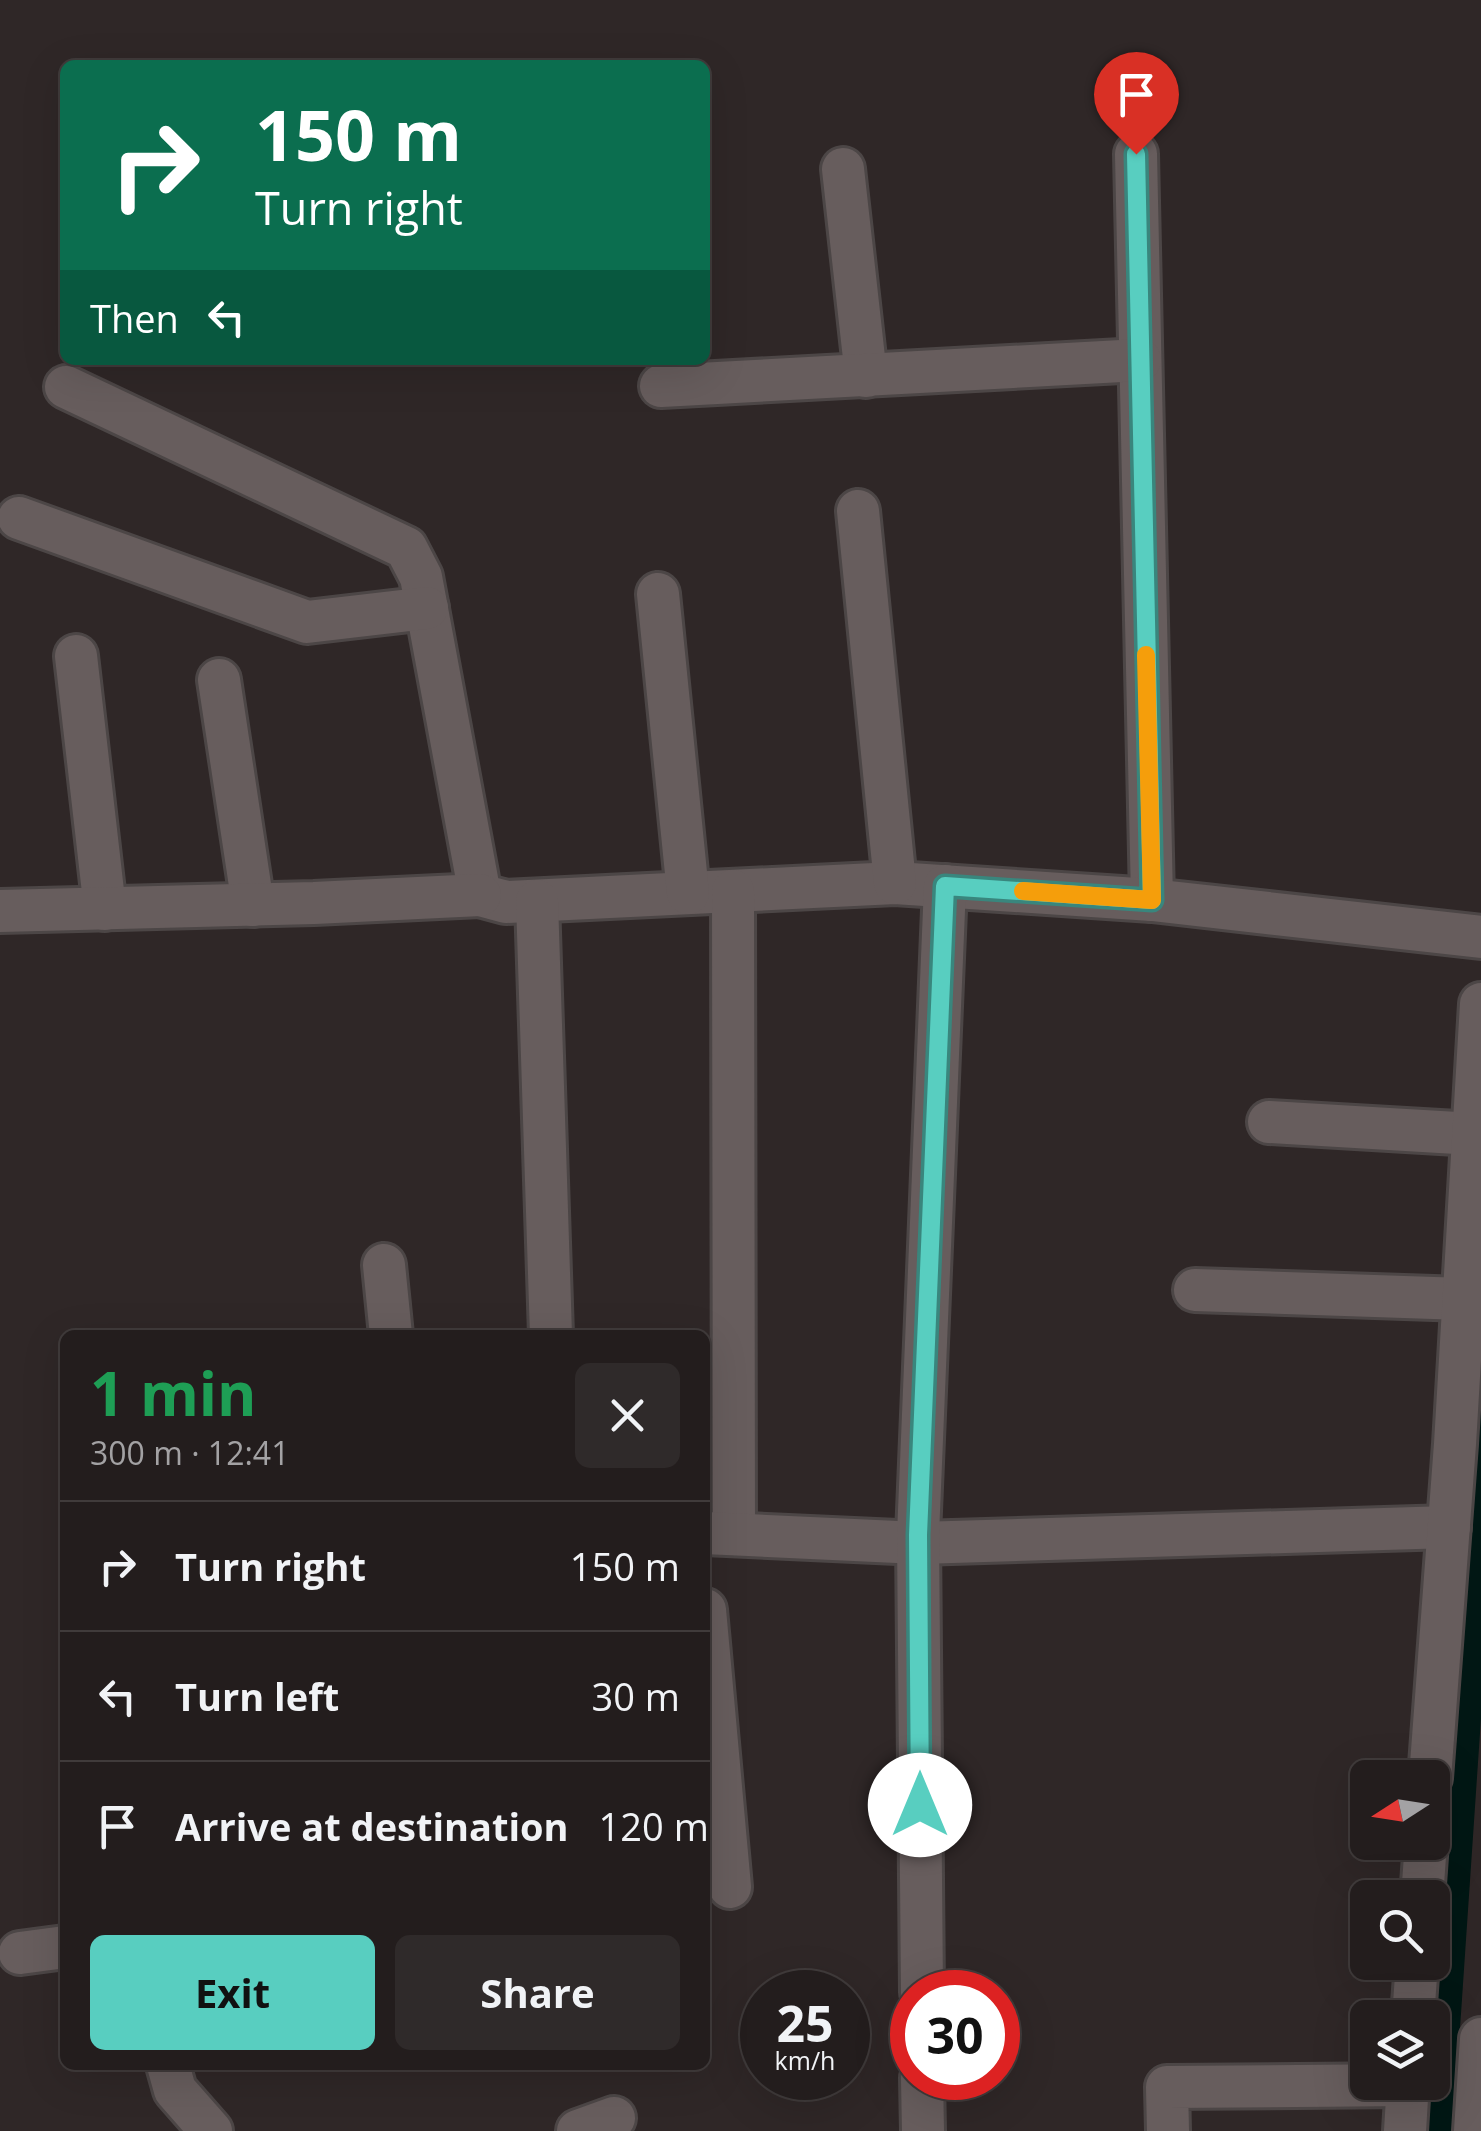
<!DOCTYPE html>
<meta charset="utf-8">
<style>
body{margin:0;font-family:"Open Sans",sans-serif;background:#2f2a2a;color:#f1f3f6;height:100vh;display:flex;flex-direction:column;font-size:38px;white-space:nowrap}
*{box-sizing:border-box;margin:0}
p{font-size:32px;color:#a3a2a4}
.icon{flex:none;width:55px;height:55px;fill:none;stroke:currentColor;stroke-width:2;stroke-linecap:round;stroke-linejoin:round}
.map{position:relative;flex:1;overflow:hidden}
.panel{position:absolute;left:60px;top:1330px;width:650px;height:740px;display:flex;flex-direction:column;background:#231d1d;border-radius:15px;box-shadow:0 10px 40px #0002,0 0 0 2px #403b3b}
.panel>*{flex:none}
.guide{position:absolute;left:60px;top:60px;width:650px;height:305px;border-radius:15px;box-shadow:0 10px 40px #0002,0 0 0 2px #403b3b;background:#0b6e4f;color:#fff;overflow:hidden}
.needle{width:65px;rotate:258deg}
.fabs{position:absolute;left:1350px;top:1760px;display:grid;gap:20px}
.fabs a{display:grid;place-items:center;width:100px;height:100px;border-radius:15px;background:#231d1d;box-shadow:0 10px 40px #0002,0 0 0 2px #403b3b;font-size:50px}
.speed{position:absolute;left:740px;top:1970px;display:flex;gap:20px;font-size:50px;font-weight:700;text-align:center}
.speed>*{display:grid;place-content:center;width:130px;height:130px;border-radius:50%;background:#231d1d;box-shadow:0 10px 40px #0002,0 0 0 2px #403b3b;line-height:1}
.speed small{font-size:25px;font-weight:400}
.speed .limit{border:15px solid #d22;background:#fff;color:#111}
.pin{position:absolute;display:grid;place-items:center;width:85px;height:85px;color:#fff;margin:-102px -42px;border-radius:50% 50% 50% 0;rotate:-45deg;box-shadow:0 0 10px #0007}
.pin .icon{rotate:45deg}
.me{position:absolute;width:110px;margin:-55px;rotate:0deg;stroke-linejoin:round;filter:drop-shadow(0 0 8px #0008)}
.turn{display:flex;align-items:center;gap:35px;height:210px;padding:0 30px;font-size:45px}
.turn .icon{width:130px;height:130px;stroke-width:2.5}
.turn b{display:block;font-size:70px;line-height:85px}
.then{display:flex;align-items:center;height:95px;padding:0 30px;background:#0003;gap:20px;font-size:38px}
.round{display:grid;place-items:center;flex:none;width:105px;height:105px;border-radius:15px;background:#2f2a2a}
.head{display:flex;align-items:center;justify-content:space-between;height:170px;padding:0 30px}
h1{font-size:60px;font-weight:700;line-height:75px;color:#1e9e55}
.primary-button{display:flex;gap:20px;margin-top:auto;padding:20px 30px}
.primary-button a{flex:1;height:115px;border-radius:15px;background:#58cec0;color:#111;font-size:40px;font-weight:700;line-height:115px;text-align:center}
.primary-button a+a{background:#2f2a2a;color:#f1f3f6}
ul{padding:0;list-style:none}
li{display:flex;align-items:center;gap:30px;height:130px;padding:0 30px;border-top:2px solid #403b3b}
li div{flex:1}
li b{display:block;font-size:38px}
li em{font-style:normal}
.map>svg:first-child{display:block}
.lines{fill:none;stroke-linecap:round;stroke-linejoin:round}
.canal{stroke:#011714;stroke-width:42}
.minor-casing{stroke:#4c4646;stroke-width:48}
.minor{stroke:#675d5d;stroke-width:42}
.route-casing{stroke:#39867d;stroke-width:25}
.route{stroke:#58cec0;stroke-width:18}
.slow{stroke:#f59e0b;stroke-width:18}
</style>
<div class="map">
<svg width="1481" height="2131" viewBox="0 0 1481 2131">
<rect width="100%" height="100%" fill="#2f2727"/>
<g class="lines">
<path class="canal" d="M 1432,2131 L 1481,1407"/>
<g class="minor-casing">
<g id="minor">
<path d="M 1136,154 L 1152,900"/>
<path d="M 843,169 L 866,376"/>
<path d="M 661,386 L 1140,360"/>
<path d="M 66,387 L 406,548 L 421,577 L 480,895 L 506,902 L 895,883 L 1152,900 L 1481,937"/>
<path d="M 858,511 L 895,883"/>
<path d="M 19,518 L 307,622 L 427,608"/>
<path d="M 658,594 L 688,893"/>
<path d="M 76,656 L 105,909"/>
<path d="M 219,680 L 253,905"/>
<path d="M 733,891 L 734,1534"/>
<path d="M 537,901 L 551,1335"/>
<path d="M 0,911 L 314,903 L 480,895"/>
<path d="M 1269,1122 L 1474,1134"/>
<path d="M 384,1265 L 391,1335"/>
<path d="M 1195,1290 L 1464,1299"/>
<path d="M 705,1533 L 919,1543 L 1449,1527"/>
<path d="M 705,1610 L 730,1887"/>
<path d="M 1430,1778 L 1455,1444 L 1481,1004"/>
<path d="M 1422,1898 L 1426,1842"/>
<path d="M 20,1953 L 65,1947"/>
<path d="M 922,1992 L 918,1535 L 945,886"/>
<path d="M 1413,2018 L 1417,1962"/>
<path d="M 168,2065 L 175,2090 L 211,2131"/>
<path d="M 922,2078 L 923,2131"/>
<path d="M 578,2131 L 614,2118"/>
<path d="M 1168,2131 L 1167,2087 L 1408,2085"/>
<path d="M 1405,2131 L 1408,2082"/>
<path d="M 1475,2131 L 1481,2039"/>
</g>
</g>
<use href="#minor" class="minor"/>
</g>
<g class="lines">
<g class="route-casing">
<path id="route" d="M 920,1805 L 918,1535 L 945,886 L 1152,900 L 1136,154"/>
</g>
<use href="#route" class="route"/>
<path class="slow" d="M 1023,891 L 1152,900 L 1146,655"/>
</g>
</svg>
<div class="fabs">
<a><svg class="needle" viewBox="-14 -14 28 28"><path d="M0-13l5 13h-10z" fill="#e53935"/><path d="M0 13l5-13h-10z" fill="#a3a2a4"/></svg></a>
<a><svg class="icon" aria-label="search" viewBox="0 0 24 24"><circle cx="10" cy="10" r="6"/><path d="M15 15l6 6"/></svg></a>
<a><svg class="icon" aria-label="layers" viewBox="0 0 24 24"><path d="M12 4l9 5-9 5-9-5zM3 14l9 5 9-5"/></svg></a>
</div>
<div class="speed"><div>25<small>km/h</small></div><div class="limit">30</div></div>
<div class="pin" style="left:1136px;top:154px;background:#d93025"><svg class="icon" aria-label="arrive" viewBox="0 0 24 24"><path d="M6 21V4h12l-3 4 3 4H6"/></svg></div>
<svg class="me" style="left:920px;top:1805px" viewBox="-20 -20 40 40"><circle r="19" fill="#fff"/><path d="M0-13L10 11 0 6-10 11z" fill="#58cec0"/></svg>
<div class="guide">
<div class="turn"><svg class="icon" aria-label="right" viewBox="0 0 24 24"><path d="M7 20v-9h11M14 6l5 5-5 5"/></svg><div><b>150 m</b>Turn right</div></div>
<div class="then">Then<svg class="icon" aria-label="left" viewBox="0 0 24 24"><path d="M17 20v-9H6M10 6l-5 5 5 5"/></svg></div>
</div>
<section class="panel">
<div class="head"><div><h1>1 min</h1><p>300 m · 12:41</p></div><a class="round"><svg class="icon" aria-label="close" viewBox="0 0 24 24"><path d="M6 6l12 12M18 6L6 18"/></svg></a></div>
<ul>
<li><svg class="icon" aria-label="right" viewBox="0 0 24 24"><path d="M7 20v-9h11M14 6l5 5-5 5"/></svg><div><b>Turn right</b></div><em>150 m</em></li>
<li><svg class="icon" aria-label="left" viewBox="0 0 24 24"><path d="M17 20v-9H6M10 6l-5 5 5 5"/></svg><div><b>Turn left</b></div><em>30 m</em></li>
<li><svg class="icon" aria-label="arrive" viewBox="0 0 24 24"><path d="M6 21V4h12l-3 4 3 4H6"/></svg><div><b>Arrive at destination</b></div><em>120 m</em></li>
</ul>
<div class="primary-button"><a>Exit</a><a>Share</a></div>
</section>
</div>
